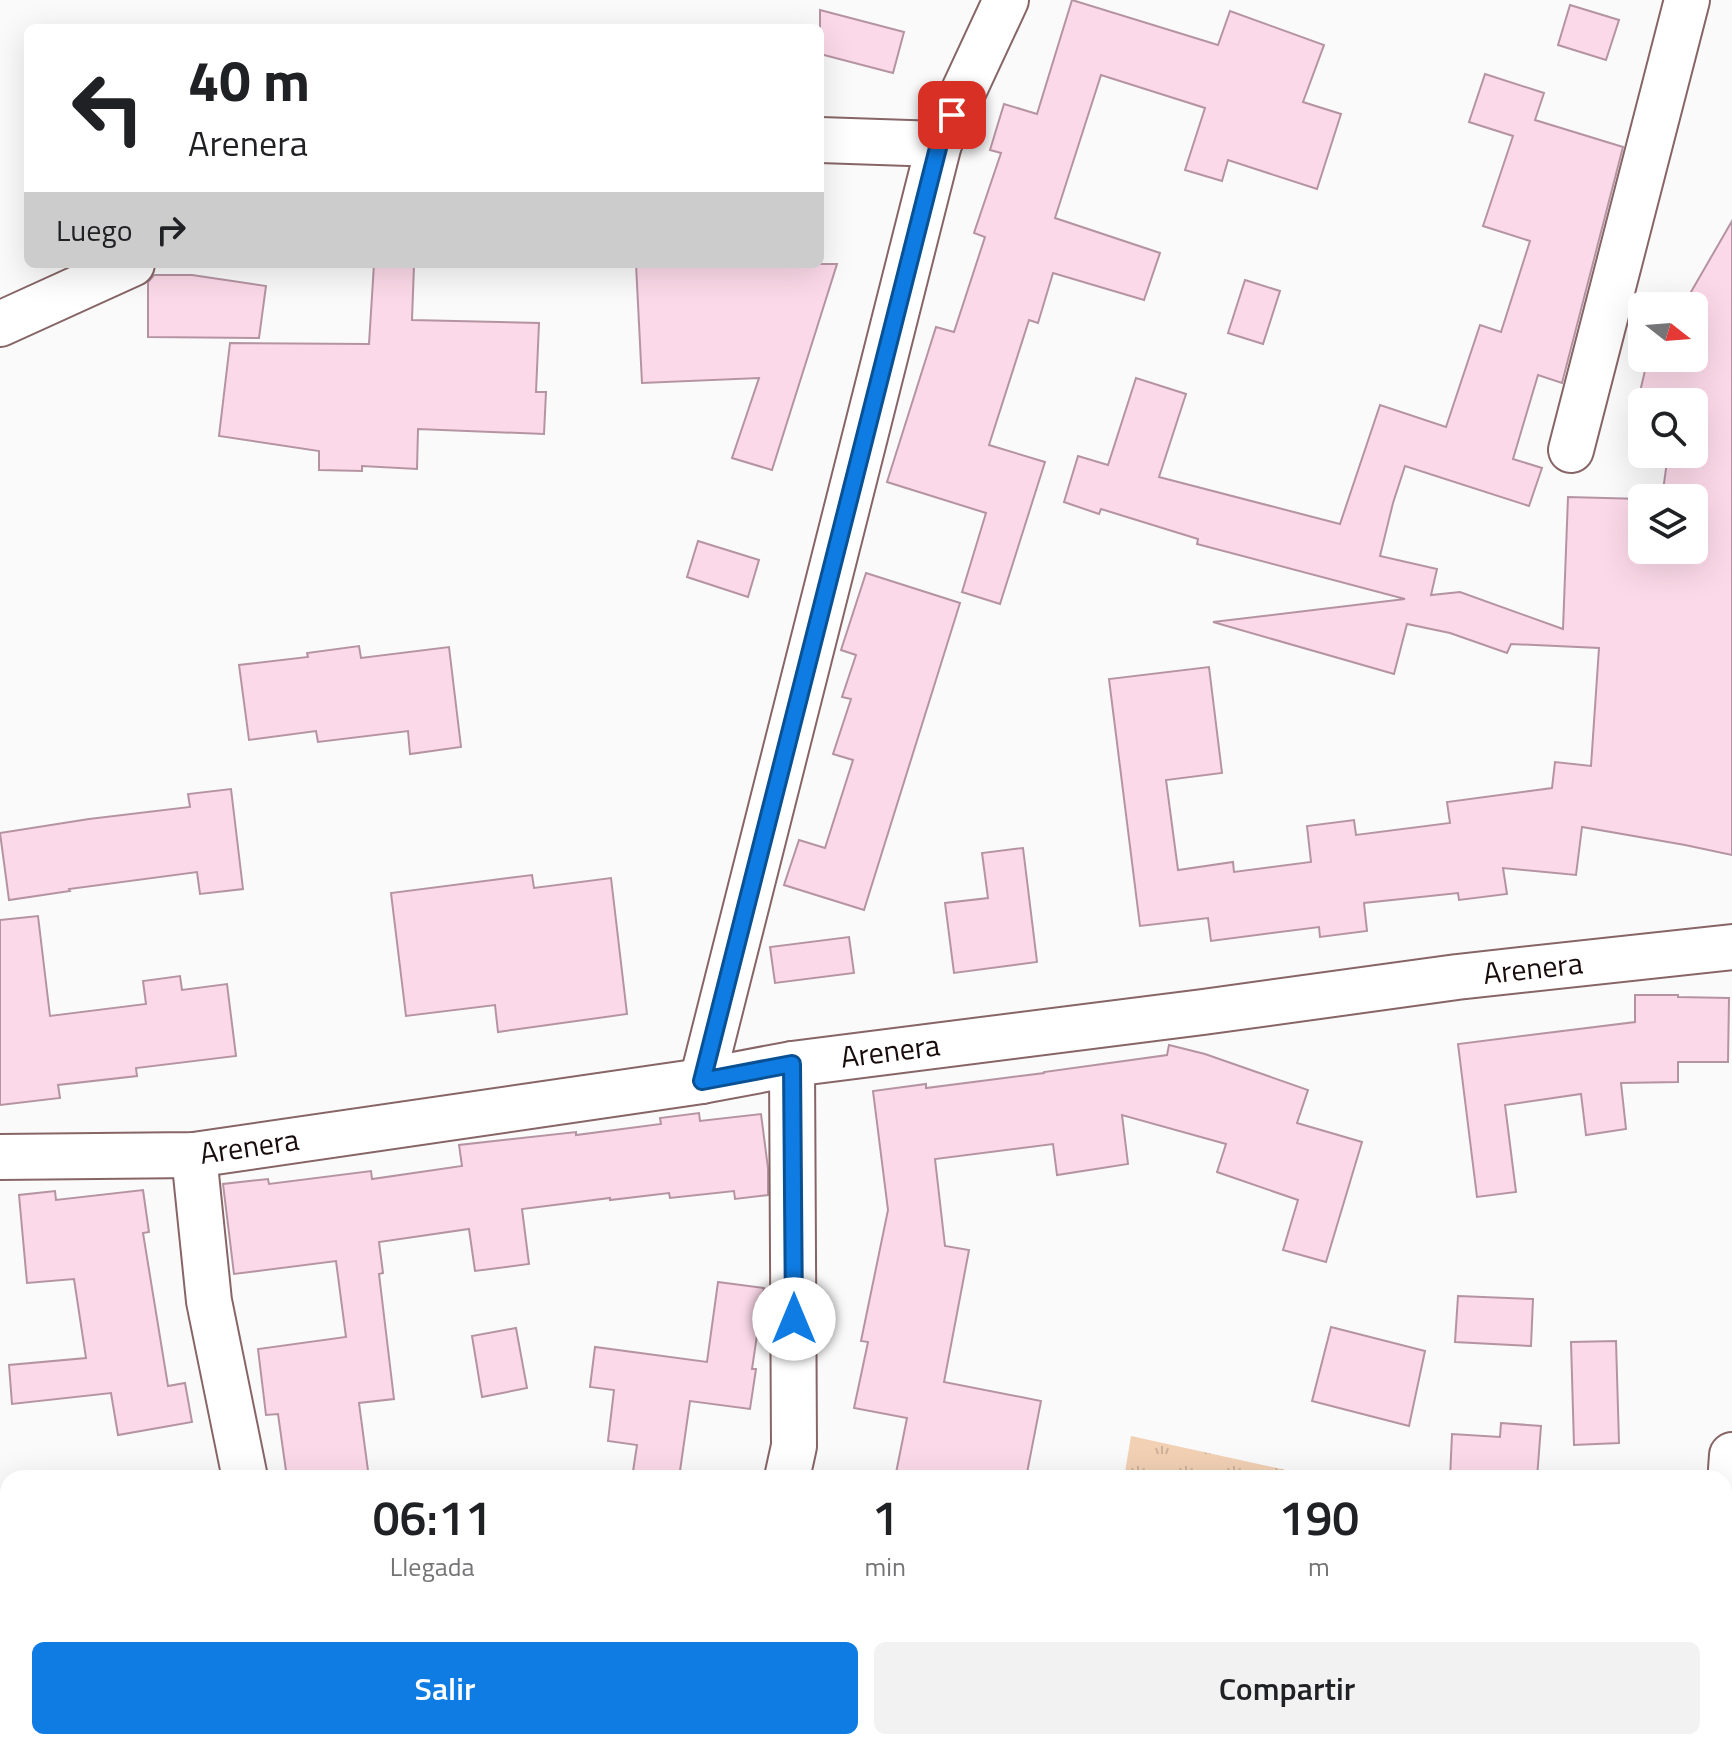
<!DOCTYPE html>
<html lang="es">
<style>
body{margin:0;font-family:"Titillium Web",sans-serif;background:#f2f2f2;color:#202124;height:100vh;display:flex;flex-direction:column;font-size:30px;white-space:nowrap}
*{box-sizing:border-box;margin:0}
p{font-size:26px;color:#757577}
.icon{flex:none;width:44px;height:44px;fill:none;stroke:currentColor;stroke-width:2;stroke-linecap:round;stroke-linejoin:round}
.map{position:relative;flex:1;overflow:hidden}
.drawer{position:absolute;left:0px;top:1470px;width:1732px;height:280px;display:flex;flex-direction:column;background:#fff;border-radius:24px 24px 0 0;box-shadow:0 8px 32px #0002}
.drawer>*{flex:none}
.banner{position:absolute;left:24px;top:24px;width:800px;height:244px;border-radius:12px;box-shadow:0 8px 32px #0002;background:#fff;color:#202124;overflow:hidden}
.needle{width:52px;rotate:107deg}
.tools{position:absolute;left:1628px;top:292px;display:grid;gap:16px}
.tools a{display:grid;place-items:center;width:80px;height:80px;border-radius:12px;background:#fff;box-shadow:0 8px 32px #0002;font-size:40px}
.pin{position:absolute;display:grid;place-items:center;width:68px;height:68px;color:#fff;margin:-34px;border-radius:16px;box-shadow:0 4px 12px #0006}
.me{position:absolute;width:88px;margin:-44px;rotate:0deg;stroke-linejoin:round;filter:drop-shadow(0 0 6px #0008)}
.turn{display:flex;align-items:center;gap:28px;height:168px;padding:0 32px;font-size:36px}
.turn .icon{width:104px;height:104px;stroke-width:2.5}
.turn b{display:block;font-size:56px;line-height:68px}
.then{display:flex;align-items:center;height:76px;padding:0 32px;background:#0003;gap:16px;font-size:30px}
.eta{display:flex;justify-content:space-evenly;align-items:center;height:136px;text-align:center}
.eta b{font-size:48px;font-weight:600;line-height:56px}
.cta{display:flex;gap:16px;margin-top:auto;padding:16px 32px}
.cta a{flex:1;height:92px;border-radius:12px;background:#0f7ce3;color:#fff;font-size:32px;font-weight:600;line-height:92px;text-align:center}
.cta a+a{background:#f2f2f2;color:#202124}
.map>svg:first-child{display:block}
.grass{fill:url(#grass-tufts)}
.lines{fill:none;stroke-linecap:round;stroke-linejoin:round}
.stream{stroke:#eeceee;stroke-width:14}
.building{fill:#fcd9e8;stroke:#b594a2;stroke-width:2}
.minor-casing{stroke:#876567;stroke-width:48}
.minor{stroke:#fff;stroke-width:44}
.route-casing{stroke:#0a5194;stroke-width:20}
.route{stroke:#0f7ce3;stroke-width:14}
.labels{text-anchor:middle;stroke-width:6;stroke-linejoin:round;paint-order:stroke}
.street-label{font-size:30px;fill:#180c0d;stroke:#fff}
</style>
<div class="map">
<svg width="1732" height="1750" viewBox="0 0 1732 1750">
<defs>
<pattern id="grass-tufts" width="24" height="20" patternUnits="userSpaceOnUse" patternTransform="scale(2)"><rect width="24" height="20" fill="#f1d0b4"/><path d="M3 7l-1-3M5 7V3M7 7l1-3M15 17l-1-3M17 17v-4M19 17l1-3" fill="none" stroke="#ceb19a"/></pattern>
</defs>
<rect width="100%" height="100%" fill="#fafafa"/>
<g class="grass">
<path d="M 1131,1436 L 1322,1478 L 1124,1478 Z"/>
<path d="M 1033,1742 L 1511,1742 L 1545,1745 L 1568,1750 L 1040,1750 Z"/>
</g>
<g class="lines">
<path class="stream" d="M 1068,1742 L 1082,1750"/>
</g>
<g class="building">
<path d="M 1072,0 L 1218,45 L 1230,11 L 1324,45 L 1303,102 L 1341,114 L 1317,189 L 1228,160 L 1222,181 L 1185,170 L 1205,108 L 1101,75 L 1055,218 L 1160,253 L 1144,300 L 1053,273 L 1038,323 L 1029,320 L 989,445 L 1045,462 L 1000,604 L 962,592 L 986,513 L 887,482 L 936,327 L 954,332 L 985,237 L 974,233 L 1001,153 L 990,150 L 1004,104 L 1037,114 Z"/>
<path d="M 1570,5 L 1619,20 L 1606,60 L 1558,45 Z"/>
<path d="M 820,10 L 904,32 L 893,73 L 820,54 Z"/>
<path d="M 1485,74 L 1544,93 L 1535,120 L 1623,147 L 1562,383 L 1538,375 L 1513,459 L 1542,468 L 1529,506 L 1405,466 L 1393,503 L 1380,556 L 1437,569 L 1431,595 L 1460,592 L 1563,629 L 1568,497 L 1642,499 L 1642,550 L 1694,550 L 1694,498 L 1662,498 L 1668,454 L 1694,454 L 1694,402 L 1642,402 L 1642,419 L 1634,417 L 1648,358 L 1694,358 L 1694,306 L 1661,306 L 1663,297 L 1684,304 L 1732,221 L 1732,855 L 1685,845 L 1582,827 L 1576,875 L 1503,868 L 1507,894 L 1459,900 L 1458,893 L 1364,903 L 1367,931 L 1320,937 L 1319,927 L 1211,941 L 1208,918 L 1140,926 L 1109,679 L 1209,667 L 1222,773 L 1166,780 L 1178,870 L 1233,862 L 1234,872 L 1311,862 L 1307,826 L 1354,820 L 1356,835 L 1450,823 L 1447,802 L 1552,788 L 1555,762 L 1591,766 L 1599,648 L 1511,644 L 1507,653 L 1450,633 L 1407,624 L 1394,674 L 1213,622 L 1405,599 L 1197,544 L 1198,539 L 1101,509 L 1099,514 L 1064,502 L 1078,456 L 1108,465 L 1136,378 L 1186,394 L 1159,477 L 1340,524 L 1380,405 L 1446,427 L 1480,325 L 1501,332 L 1530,241 L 1483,226 L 1513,136 L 1469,122 Z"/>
<path d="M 374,264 L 414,265 L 412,320 L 539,323 L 536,392 L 546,392 L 544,434 L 418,429 L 417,469 L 362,466 L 362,471 L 319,470 L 319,451 L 219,436 L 230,343 L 369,344 Z"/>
<path d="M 636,264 L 837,264 L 772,470 L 732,458 L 759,378 L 642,383 Z"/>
<path d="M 154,275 L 192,275 L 266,286 L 259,338 L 148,337 L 148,282 Z"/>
<path d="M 1245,280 L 1280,291 L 1263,344 L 1228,333 Z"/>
<path d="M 698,541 L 759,560 L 748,597 L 687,577 Z"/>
<path d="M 866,573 L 960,603 L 864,910 L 784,885 L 799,840 L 825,848 L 853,760 L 833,754 L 851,699 L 842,697 L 856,655 L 841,650 Z"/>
<path d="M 359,646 L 361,658 L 449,647 L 461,747 L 410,754 L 408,731 L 318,742 L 316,731 L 249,740 L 239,665 L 308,657 L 307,653 Z"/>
<path d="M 231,789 L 243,889 L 200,894 L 197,872 L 69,889 L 70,891 L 9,900 L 0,833 L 89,819 L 190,807 L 188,794 Z"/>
<path d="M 1023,848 L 1037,962 L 954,973 L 945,903 L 988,898 L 982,853 Z"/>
<path d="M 532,875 L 534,888 L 611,878 L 627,1014 L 498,1032 L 495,1005 L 406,1016 L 391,893 Z"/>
<path d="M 38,916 L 50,1016 L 146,1004 L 143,981 L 180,976 L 182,990 L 227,984 L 236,1056 L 136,1068 L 137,1076 L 58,1085 L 60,1098 L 0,1105 L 0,920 Z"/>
<path d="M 849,937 L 854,973 L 775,983 L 770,947 Z"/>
<path d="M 1635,995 L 1678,995 L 1678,997 L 1729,998 L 1728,1062 L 1678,1062 L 1678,1082 L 1621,1083 L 1626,1129 L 1586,1135 L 1581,1094 L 1505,1105 L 1516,1192 L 1477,1197 L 1458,1044 L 1635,1022 Z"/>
<path d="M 1169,1045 L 1205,1054 L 1308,1090 L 1297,1123 L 1362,1142 L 1326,1262 L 1283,1250 L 1298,1200 L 1217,1172 L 1226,1144 L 1122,1115 L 1128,1164 L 1057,1175 L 1053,1144 L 935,1159 L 945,1246 L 969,1250 L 944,1382 L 1041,1401 L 1026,1478 L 895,1478 L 907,1418 L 854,1408 L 868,1342 L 861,1341 L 888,1210 L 873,1091 L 926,1084 L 926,1088 L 1044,1073 L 1044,1072 L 1167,1055 Z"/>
<path d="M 699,1113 L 700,1121 L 761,1114 L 768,1168 L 768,1195 L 735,1199 L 734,1191 L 670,1198 L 669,1193 L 610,1200 L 610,1198 L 522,1209 L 529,1264 L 475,1271 L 469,1229 L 379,1242 L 383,1273 L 379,1274 L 394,1399 L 359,1403 L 369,1478 L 287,1478 L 278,1414 L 266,1415 L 258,1349 L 346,1337 L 336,1261 L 234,1274 L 223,1184 L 268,1179 L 269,1184 L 371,1171 L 372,1179 L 462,1166 L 459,1145 L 576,1132 L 576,1135 L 661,1124 L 660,1118 Z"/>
<path d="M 143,1190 L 149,1232 L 143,1233 L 168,1386 L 185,1383 L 192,1422 L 118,1435 L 111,1393 L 12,1404 L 9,1365 L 86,1358 L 74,1279 L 27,1283 L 19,1195 L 55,1191 L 56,1200 Z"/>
<path d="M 718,1282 L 764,1288 L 752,1369 L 756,1369 L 750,1409 L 690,1401 L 679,1478 L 632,1478 L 637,1445 L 608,1441 L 614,1390 L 590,1387 L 595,1347 L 707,1362 Z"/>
<path d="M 1458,1296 L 1533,1299 L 1531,1346 L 1455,1342 Z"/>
<path d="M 1331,1327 L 1425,1351 L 1409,1426 L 1312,1401 Z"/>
<path d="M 516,1328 L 527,1388 L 482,1397 L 472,1336 Z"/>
<path d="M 1616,1341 L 1619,1443 L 1574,1445 L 1571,1342 Z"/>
<path d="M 1501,1423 L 1541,1426 L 1537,1478 L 1450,1478 L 1452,1434 L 1500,1437 Z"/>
</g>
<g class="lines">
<g class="minor-casing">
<g id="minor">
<path d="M 820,140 L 939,144"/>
<path d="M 0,324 L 132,264"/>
<path d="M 1571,450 L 1687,0"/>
<path d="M 702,1081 L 939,144 L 1006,0"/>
<path d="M 194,1155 L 209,1301 L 245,1478"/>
<path id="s1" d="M 0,1157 L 194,1155 L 702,1081 L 792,1064 L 1203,1012 L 1457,977 L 1732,947"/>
<path d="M 787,1478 L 794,1446 L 792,1064"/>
<path d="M 1724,1570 L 1732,1455"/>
<path d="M 353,1742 L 359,1750"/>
<path d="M 730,1750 L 732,1742"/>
</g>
</g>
<use href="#minor" class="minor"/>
</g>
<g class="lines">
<g class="route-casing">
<path id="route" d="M 794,1319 L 792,1064 L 702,1081 L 939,144 L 952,115"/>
</g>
<use href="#route" class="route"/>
</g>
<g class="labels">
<g class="street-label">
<text dy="10" stroke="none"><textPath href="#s1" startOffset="1546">Arenera</textPath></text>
<text dy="10" stroke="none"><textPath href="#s1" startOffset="898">Arenera</textPath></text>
<text dy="10" stroke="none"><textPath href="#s1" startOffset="250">Arenera</textPath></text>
</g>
</g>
</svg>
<div class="tools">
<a><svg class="needle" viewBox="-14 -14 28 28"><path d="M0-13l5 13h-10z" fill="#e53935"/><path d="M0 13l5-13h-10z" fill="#757577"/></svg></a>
<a><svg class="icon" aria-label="search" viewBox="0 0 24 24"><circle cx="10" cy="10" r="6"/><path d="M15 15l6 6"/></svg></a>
<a><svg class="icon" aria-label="layers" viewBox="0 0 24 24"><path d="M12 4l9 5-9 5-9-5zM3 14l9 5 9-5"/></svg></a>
</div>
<div class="pin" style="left:952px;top:115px;background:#d93025"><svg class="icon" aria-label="arrive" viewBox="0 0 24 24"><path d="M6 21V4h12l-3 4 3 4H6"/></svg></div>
<svg class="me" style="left:794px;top:1319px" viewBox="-20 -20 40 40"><circle r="19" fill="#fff"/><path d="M0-13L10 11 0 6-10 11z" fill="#0f7ce3"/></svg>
<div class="banner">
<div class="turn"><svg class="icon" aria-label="left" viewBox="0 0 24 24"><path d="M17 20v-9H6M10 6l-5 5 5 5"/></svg><div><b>40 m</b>Arenera</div></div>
<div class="then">Luego<svg class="icon" aria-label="right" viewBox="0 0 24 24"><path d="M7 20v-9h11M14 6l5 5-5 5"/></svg></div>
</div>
<section class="drawer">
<div class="eta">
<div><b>06:11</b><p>Llegada</p></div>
<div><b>1</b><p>min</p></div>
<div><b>190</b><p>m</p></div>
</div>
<div class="cta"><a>Salir</a><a>Compartir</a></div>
</section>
</div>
